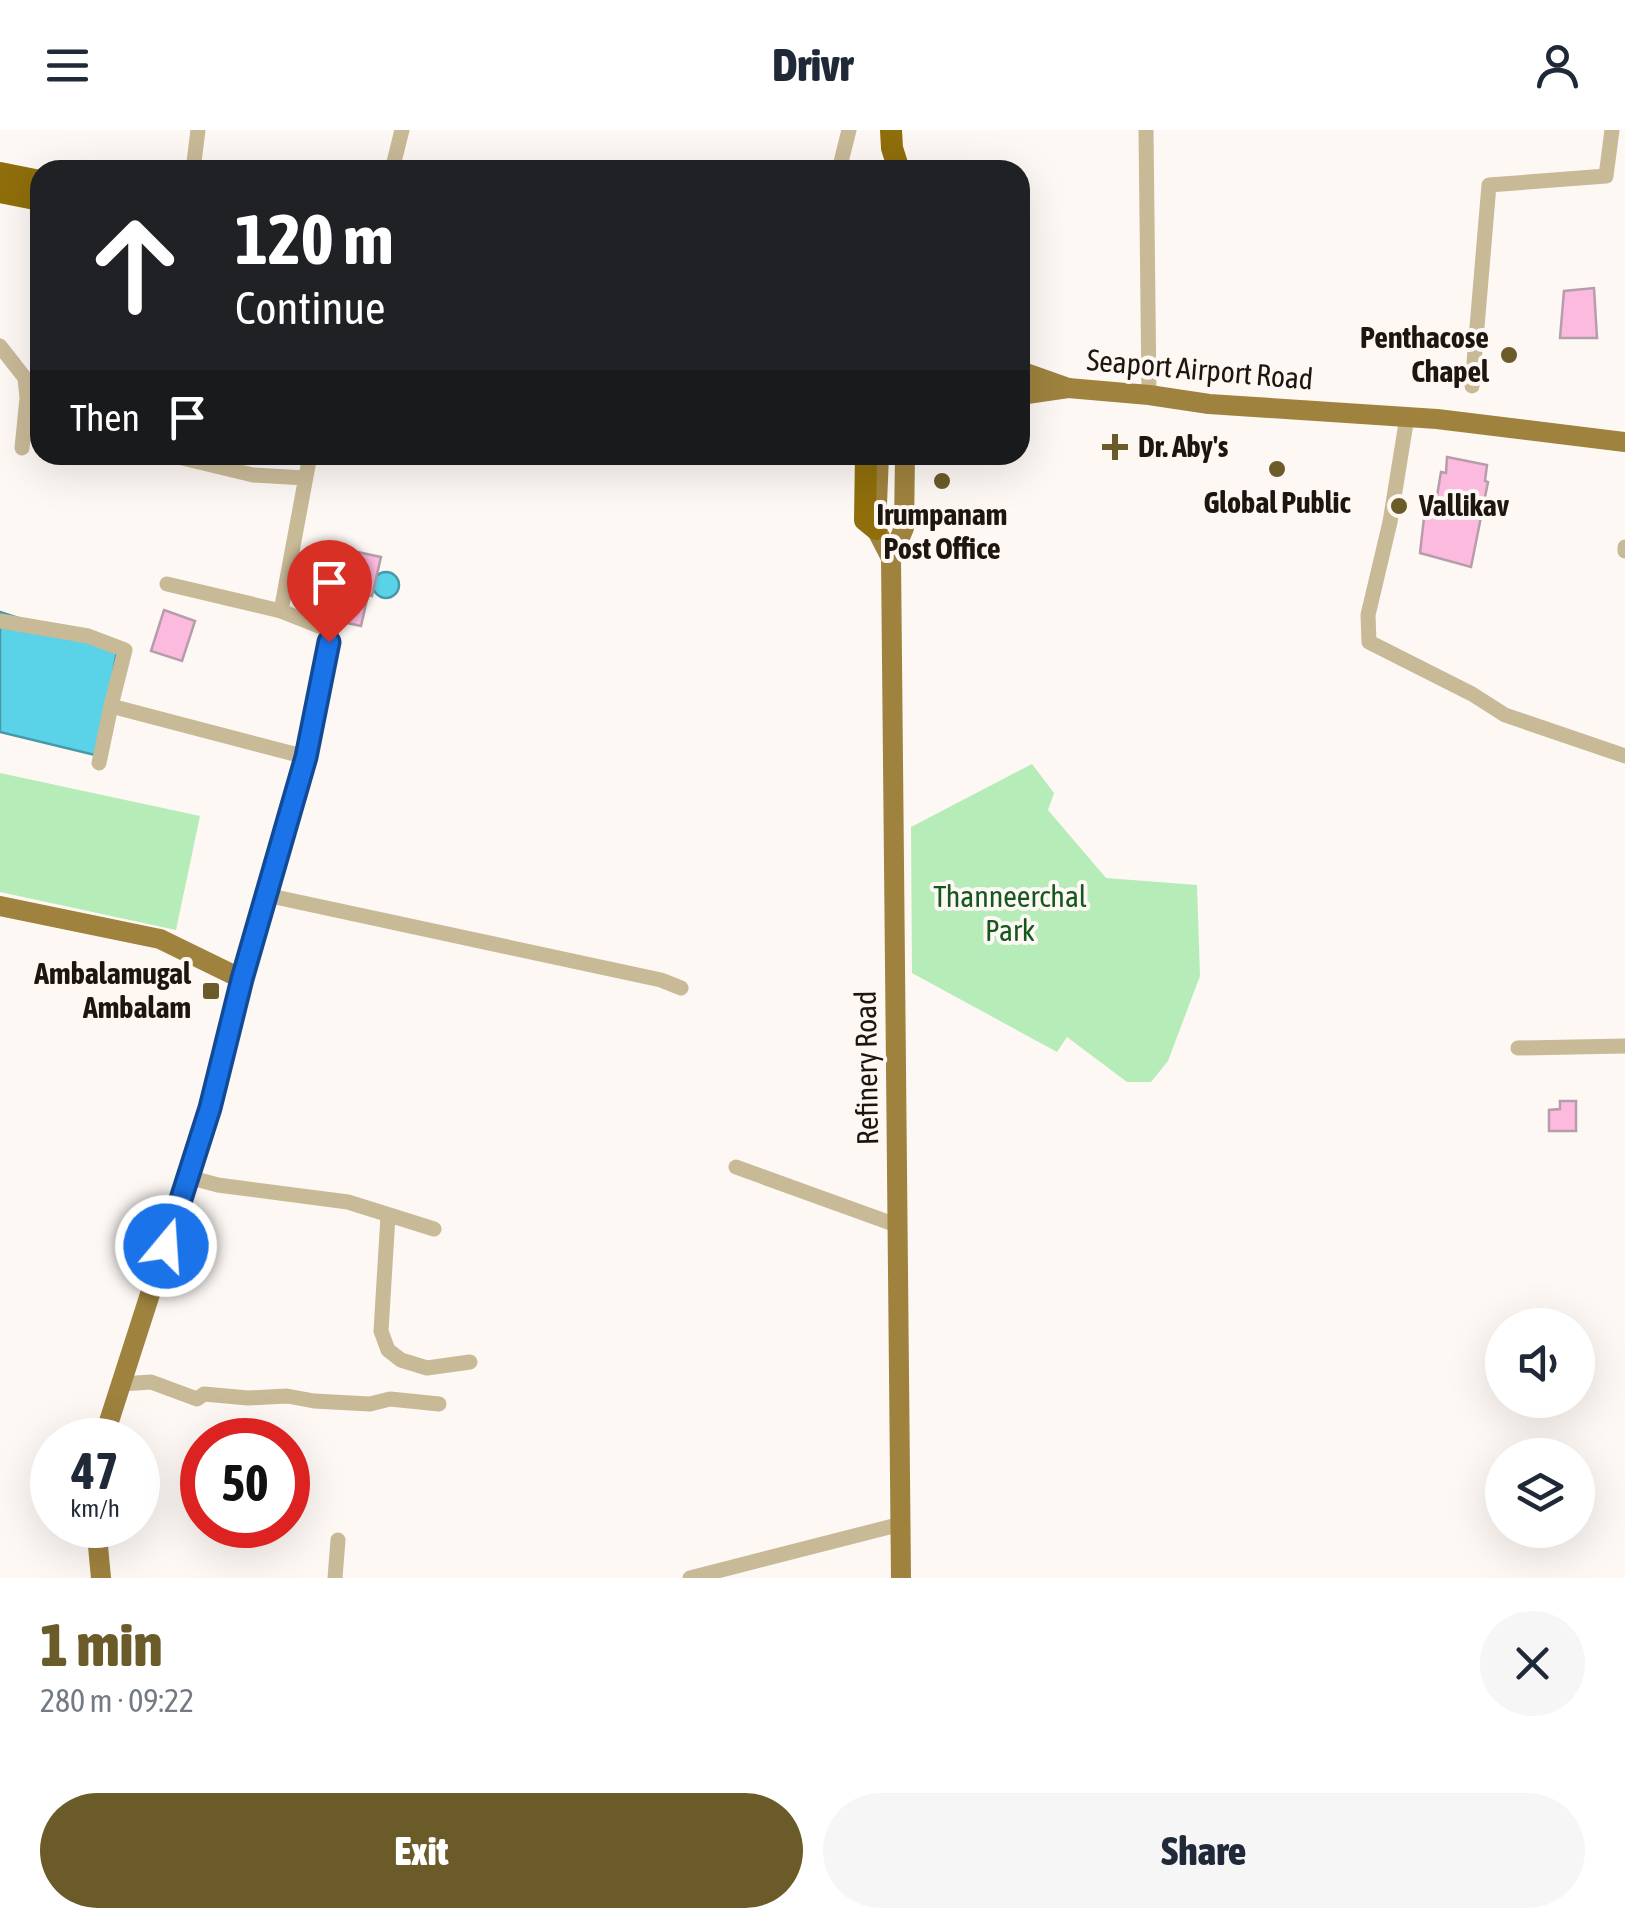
<!DOCTYPE html>
<meta charset="utf-8">
<style>
body{margin:0;font-family:"Asap Condensed",sans-serif;background:#f6f6f7;color:#1f2937;height:100vh;display:flex;flex-direction:column;font-size:38px;white-space:nowrap}
*{box-sizing:border-box;margin:0}
p{font-size:32px;color:#747a83}
.icon{flex:none;width:55px;height:55px;fill:none;stroke:currentColor;stroke-width:2;stroke-linecap:round;stroke-linejoin:round}
.map{position:relative;height:1448px;overflow:hidden}
.details{display:flex;flex-direction:column;background:#fff;flex:1}
.details>*{flex:none}
.guide{position:absolute;left:30px;top:30px;width:1000px;height:305px;border-radius:30px;box-shadow:0 10px 40px #0002;background:#202124;color:#fff;overflow:hidden}
.fabs{position:absolute;left:1485px;top:1178px;display:grid;gap:20px}
.fabs a{display:grid;place-items:center;width:110px;height:110px;border-radius:50%;background:#fff;box-shadow:0 10px 40px #0002;font-size:50px}
.speed{position:absolute;left:30px;top:1288px;display:flex;gap:20px;font-size:50px;font-weight:700;text-align:center}
.speed>*{display:grid;place-content:center;width:130px;height:130px;border-radius:50%;background:#fff;box-shadow:0 10px 40px #0002;line-height:1}
.speed small{font-size:25px;font-weight:400}
.speed .limit{border:15px solid #d22;background:#fff;color:#111}
.pin{position:absolute;display:grid;place-items:center;width:85px;height:85px;color:#fff;margin:-102px -42px;border-radius:50% 50% 50% 0;rotate:-45deg;box-shadow:0 0 10px #0007}
.pin .icon{rotate:45deg}
.me{position:absolute;width:110px;margin:-55px;rotate:18deg;stroke-linejoin:round;filter:drop-shadow(0 0 8px #0008)}
.turn{display:flex;align-items:center;gap:35px;height:210px;padding:0 40px;font-size:45px}
.turn .icon{width:130px;height:130px;stroke-width:2.5}
.turn b{display:block;font-size:70px;line-height:85px}
.then{display:flex;align-items:center;height:95px;padding:0 40px;background:#0003;gap:20px;font-size:38px}
.round{display:grid;place-items:center;flex:none;width:105px;height:105px;border-radius:52px;background:#f6f6f7}
.headline{display:flex;align-items:center;justify-content:space-between;height:170px;padding:0 40px}
h1{font-size:60px;font-weight:800;line-height:75px;color:#6b5b29}
.cta{display:flex;gap:20px;margin-top:auto;padding:20px 40px}
.cta a{flex:1;height:115px;border-radius:60px;background:#6b5b29;color:#fff;font-size:40px;font-weight:800;line-height:115px;text-align:center}
.cta a+a{background:#f6f6f7;color:#1f2937}
header{display:flex;justify-content:space-between;align-items:center;height:130px;padding:0 40px;background:#fff;font-size:45px;font-weight:800}
.map>svg:first-child{display:block}
.green{fill:#b6ecb7}
.water{fill:#5ad2e8;stroke:#4899a7;stroke-width:2.5}
.building{fill:#fcbadf;stroke:#b69daa;stroke-width:2.5}
.lines{fill:none;stroke-linecap:round;stroke-linejoin:round}
.minor{stroke:#c8b997;stroke-width:15}
.major{stroke:#9e823e;stroke-width:20}
.highway{stroke:#8f6e0b;stroke-width:22}
.route-casing{stroke:#114b97;stroke-width:25}
.route{stroke:#1a73e8;stroke-width:18}
.poi-dot{fill:#6b5b29;stroke:#fdf8f4;stroke-width:4}
.labels{text-anchor:middle;stroke-width:8;stroke-linejoin:round;paint-order:stroke}
.poi-label{font-size:30px;font-weight:bold;fill:#1d150f;stroke:#fdf8f4;text-anchor:end}
.street-label{font-size:30px;fill:#1d150f;stroke:#fdf8f4}
.park-label{font-size:30px;fill:#15581e;stroke:#fdf8f4}
</style>
<header><svg class="icon" aria-label="menu" viewBox="0 0 24 24"><path d="M4 6h16M4 12h16M4 18h16"/></svg>Drivr<svg class="icon" aria-label="person" viewBox="0 0 24 24"><circle cx="12" cy="8" r="4"/><path d="M4 21q1-7 8-7t8 7"/></svg></header>
<div class="map">
<svg width="1625" height="1448" viewBox="0 0 1625 1448">
<rect width="100%" height="100%" fill="#fdf8f4"/>
<g class="green">
<path d="M 1032,634 L 1054,663 L 1048,680 L 1106,748 L 1197,755 L 1200,846 L 1168,931 L 1151,952 L 1127,952 L 1067,907 L 1057,922 L 912,843 L 911,697 Z"/>
<path d="M 0,643 L 200,686 L 176,800 L 0,762 Z"/>
</g>
<g class="water">
<circle cx="386" cy="455" r="13"/>
<path d="M 0,482 L 117,520 L 99,626 L 0,602 Z"/>
</g>
<g class="building">
<path d="M 1594,158 L 1597,208 L 1560,208 L 1564,161 Z"/>
<path d="M 1447,327 L 1487,335 L 1485,351 L 1488,352 L 1471,437 L 1420,423 L 1426,370 L 1436,372 L 1441,342 L 1446,343 Z"/>
<path d="M 348,420 L 381,427 L 372,466 L 368,465 L 361,496 L 338,491 L 344,460 L 340,459 Z"/>
<path d="M 164,480 L 195,491 L 182,531 L 151,521 Z"/>
<path d="M 1560,971 L 1576,971 L 1576,1001 L 1549,1001 L 1549,980 L 1560,979 Z"/>
</g>
<g class="lines">
<g class="minor">
<path d="M 1146,0 L 1149,265"/>
<path d="M 193,40 L 198,0"/>
<path d="M 392,40 L 402,0"/>
<path d="M 839,40 L 849,0"/>
<path d="M 0,216 L 25,248 L 27,268 L 22,318"/>
<path d="M 1472,256 L 1489,55 L 1606,46 L 1612,0"/>
<path d="M 1407,287 L 1390,392 L 1368,485 L 1369,512 L 1472,564 L 1505,585 L 1625,626"/>
<path d="M 170,325 L 253,345 L 305,348"/>
<path d="M 1625,421 L 1625,417"/>
<path d="M 167,454 L 281,481"/>
<path d="M 0,491 L 88,506 L 125,520 L 111,576 L 306,627"/>
<path d="M 99,633 L 111,576"/>
<path d="M 266,765 L 661,850 L 681,858"/>
<path d="M 242,849 L 306,627 L 329,511 L 324,498 L 281,481 L 310,325"/>
<path d="M 1518,918 L 1625,916"/>
<path d="M 736,1037 L 899,1096"/>
<path d="M 188,1047 L 218,1055 L 348,1072 L 434,1099"/>
<path d="M 388,1086 L 381,1201 L 388,1220 L 401,1230 L 427,1238 L 470,1232"/>
<path d="M 121,1254 L 151,1252 L 197,1269 L 204,1264 L 248,1268 L 287,1266 L 314,1271 L 370,1274 L 390,1269 L 439,1274"/>
<path d="M 335,1448 L 338,1410"/>
<path d="M 690,1448 L 901,1394"/>
</g>
<g class="major">
<path d="M 1020,241 L 1068,258"/>
<path d="M 1020,265 L 1068,258 L 1149,265 L 1209,274 L 1437,289 L 1625,312"/>
<path d="M 879,325 L 876,399 L 891,428"/>
<path d="M 0,776 L 160,809 L 242,849 L 210,978 L 103,1310"/>
<path d="M 96,1395 L 101,1448"/>
<path d="M 901,1448 L 891,428 L 904,398 L 905,325"/>
</g>
<g class="highway">
<path d="M 891,0 L 892,18 L 899,40"/>
<path d="M 0,43 L 40,51"/>
<path d="M 0,62 L 40,70"/>
<path d="M 866,325 L 865,390 L 876,399"/>
</g>
</g>
<g class="lines">
<g class="route-casing">
<path id="route" d="M 166,1116 L 210,978 L 242,849 L 306,627 L 329,512"/>
</g>
<use href="#route" class="route"/>
</g>
<g class="poi-dot">
<circle cx="1509" cy="225" r="10"/>
<path d="M1110 302h10v10h10v10h-10v10h-10v-10h-10v-10h10z"/>
<circle cx="1277" cy="339" r="10"/>
<circle cx="942" cy="351" r="10"/>
<circle cx="1399" cy="376" r="10"/>
<rect x="201" y="851" width="20" height="20" rx="5"/>
</g>
<g class="labels">
<g class="poi-label">
<text x="1489" y="218">Penthacose<tspan x="1489" dy="34">Chapel</tspan></text>
<text x="1138" y="327" text-anchor="start">Dr. Aby's</text>
<text x="1277" y="383" text-anchor="middle">Global Public</text>
<text x="1419" y="386" text-anchor="start">Vallikav</text>
<text x="942" y="395" text-anchor="middle">Irumpanam<tspan x="942" dy="34">Post Office</tspan></text>
<text x="191" y="854">Ambalamugal<tspan x="191" dy="34">Ambalam</tspan></text>
</g>
<g class="street-label">
<text transform="translate(1200 240) rotate(5)" y="10">Seaport Airport Road</text>
<text transform="translate(867 938) rotate(-91)" y="10">Refinery Road</text>
</g>
<g class="park-label">
<text x="1010" y="777">Thanneerchal<tspan x="1010" dy="34">Park</tspan></text>
</g>
</g>
</svg>
<div class="fabs">
<a><svg class="icon" aria-label="sound" viewBox="0 0 24 24"><path d="M4 9h4l5-4v14l-5-4H4zM17 9q2 3 0 6"/></svg></a>
<a><svg class="icon" aria-label="layers" viewBox="0 0 24 24"><path d="M12 4l9 5-9 5-9-5zM3 14l9 5 9-5"/></svg></a>
</div>
<div class="speed"><div>47<small>km/h</small></div><div class="limit">50</div></div>
<div class="pin" style="left:329px;top:512px;background:#d93025"><svg class="icon" aria-label="arrive" viewBox="0 0 24 24"><path d="M6 21V4h12l-3 4 3 4H6"/></svg></div>
<svg class="me" style="left:166px;top:1116px" viewBox="-20 -20 40 40"><circle r="17" fill="#1a73e8" stroke="#fff" stroke-width="3"/><path d="M0-11L8 9 0 5-8 9z" fill="#fff"/></svg>
<div class="guide">
<div class="turn"><svg class="icon" aria-label="ahead" viewBox="0 0 24 24"><path d="M12 20V5M6 11l6-6 6 6"/></svg><div><b>120 m</b>Continue</div></div>
<div class="then">Then<svg class="icon" aria-label="arrive" viewBox="0 0 24 24"><path d="M6 21V4h12l-3 4 3 4H6"/></svg></div>
</div>
</div>
<section class="details">
<div class="headline"><div><h1>1 min</h1><p>280 m · 09:22</p></div><a class="round"><svg class="icon" aria-label="close" viewBox="0 0 24 24"><path d="M6 6l12 12M18 6L6 18"/></svg></a></div>
<div class="cta"><a>Exit</a><a>Share</a></div>
</section>
